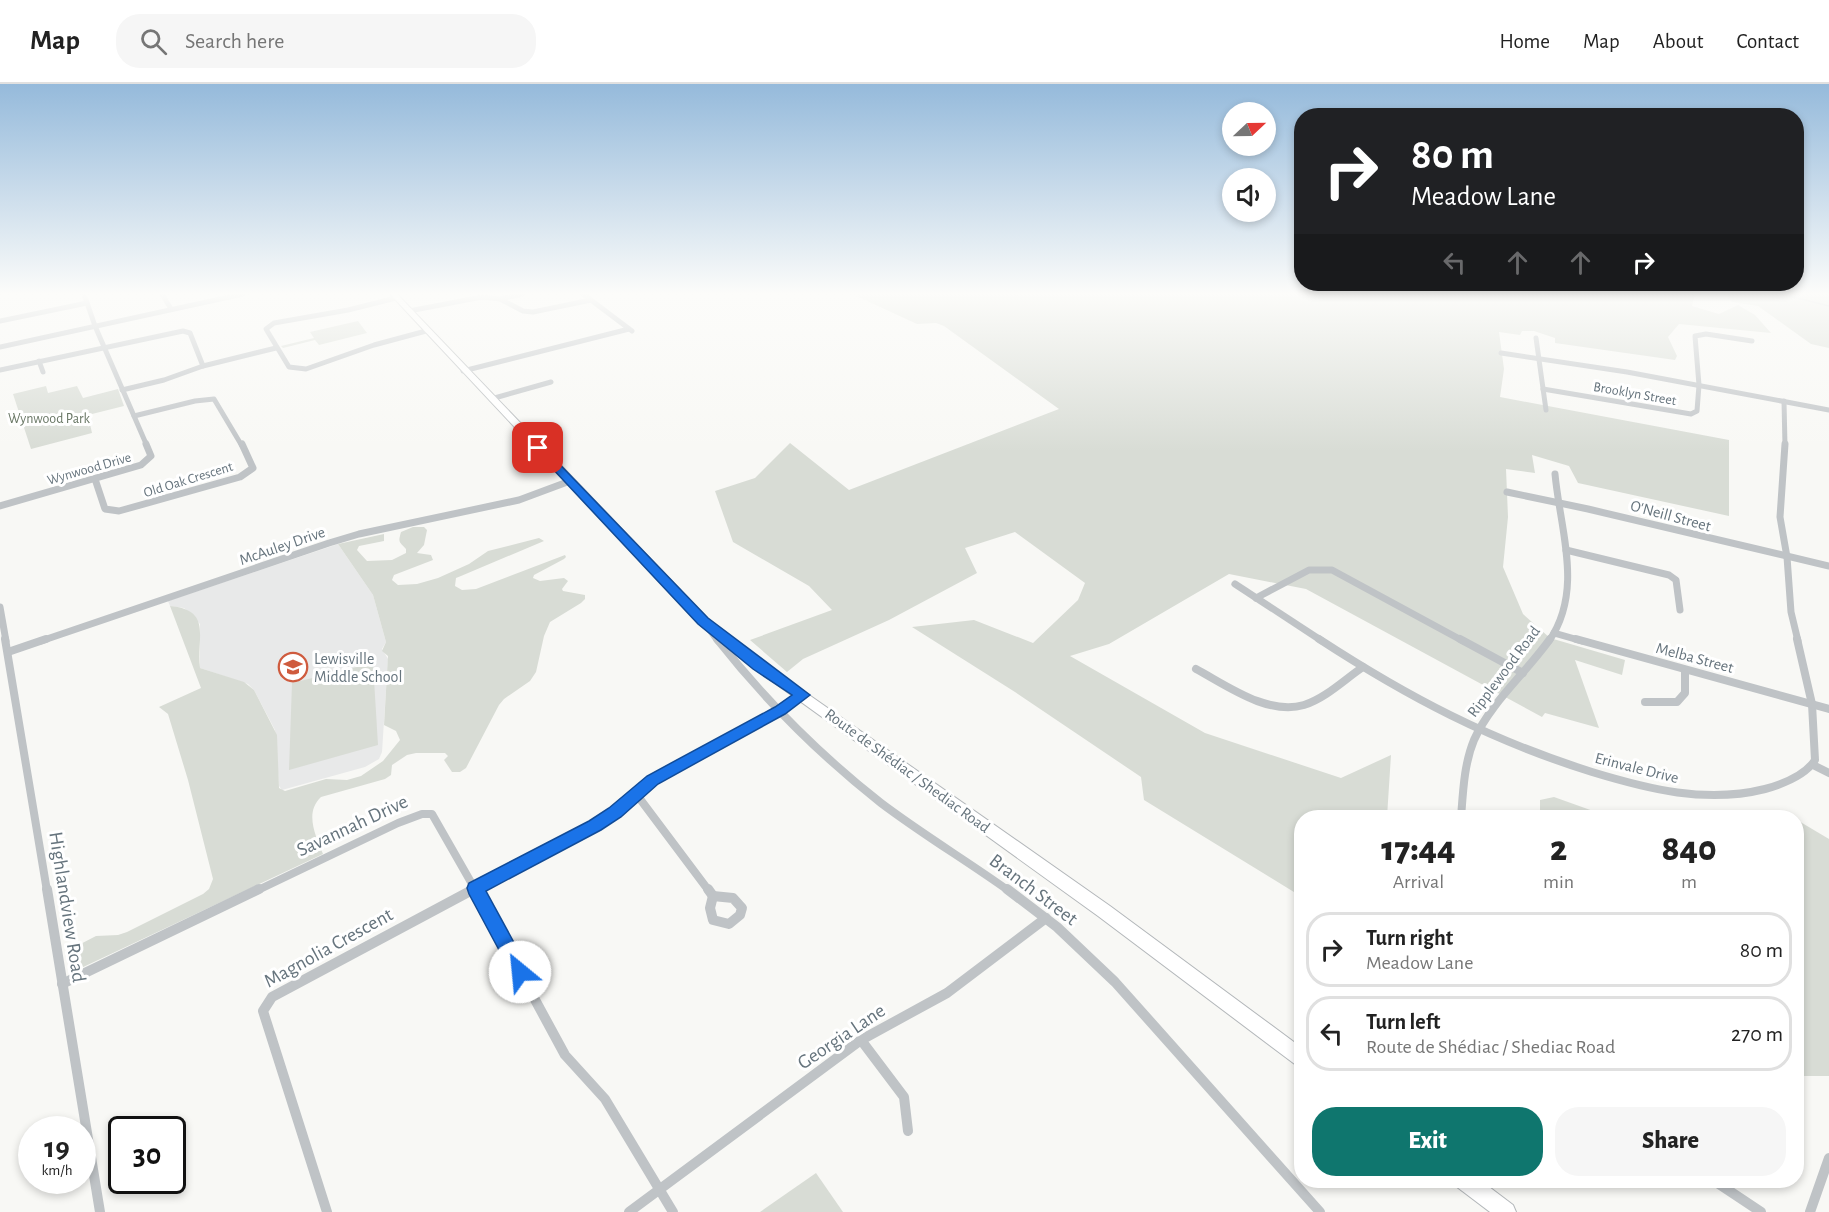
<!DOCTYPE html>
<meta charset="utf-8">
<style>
body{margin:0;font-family:"Alegreya Sans",sans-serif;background:#f6f6f6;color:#222;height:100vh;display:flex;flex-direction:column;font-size:22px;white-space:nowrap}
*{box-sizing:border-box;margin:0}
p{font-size:20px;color:#767676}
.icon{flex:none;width:33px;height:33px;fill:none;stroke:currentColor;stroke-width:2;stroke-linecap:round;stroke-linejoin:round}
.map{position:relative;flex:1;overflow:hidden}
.side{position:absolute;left:1294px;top:726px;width:510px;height:378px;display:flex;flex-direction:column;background:#fff;border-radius:24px;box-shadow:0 3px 9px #0003}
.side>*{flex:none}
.hud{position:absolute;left:1294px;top:24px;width:510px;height:183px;border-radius:24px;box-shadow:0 3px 9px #0003;background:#202124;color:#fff;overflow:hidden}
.needle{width:39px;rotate:68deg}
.buttons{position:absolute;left:1222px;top:18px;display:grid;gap:12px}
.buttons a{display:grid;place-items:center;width:54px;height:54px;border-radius:50%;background:#fff;box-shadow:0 3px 9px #0003;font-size:30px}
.speed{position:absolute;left:18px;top:1032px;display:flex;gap:12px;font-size:30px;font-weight:700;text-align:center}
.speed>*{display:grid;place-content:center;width:78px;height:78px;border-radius:50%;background:#fff;box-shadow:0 3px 9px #0003;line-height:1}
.speed small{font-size:15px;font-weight:400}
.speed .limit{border:3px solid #111;border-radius:9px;background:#fff;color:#111}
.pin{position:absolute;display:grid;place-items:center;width:51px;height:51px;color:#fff;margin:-26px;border-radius:12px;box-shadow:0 3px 9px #0006}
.me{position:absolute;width:66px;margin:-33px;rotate:332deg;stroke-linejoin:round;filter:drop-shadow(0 0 4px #0008)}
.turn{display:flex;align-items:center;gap:21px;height:126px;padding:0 18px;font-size:27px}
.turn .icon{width:78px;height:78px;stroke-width:2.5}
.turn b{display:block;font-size:42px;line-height:51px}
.lanes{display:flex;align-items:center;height:57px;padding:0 18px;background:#0003;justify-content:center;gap:30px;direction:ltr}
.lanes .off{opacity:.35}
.eta{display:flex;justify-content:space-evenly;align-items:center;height:102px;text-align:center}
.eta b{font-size:36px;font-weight:800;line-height:42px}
.cta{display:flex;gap:12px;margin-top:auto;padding:12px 18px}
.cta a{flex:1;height:69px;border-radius:24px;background:#0f766e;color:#fff;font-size:24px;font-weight:800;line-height:69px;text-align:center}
.cta a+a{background:#f6f6f6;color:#222}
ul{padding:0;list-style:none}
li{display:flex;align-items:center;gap:18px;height:75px;margin:0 12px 9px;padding:0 6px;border:3px solid #e0e0e0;border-radius:24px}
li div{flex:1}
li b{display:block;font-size:22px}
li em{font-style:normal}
header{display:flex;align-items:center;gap:36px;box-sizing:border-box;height:84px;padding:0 30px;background:#fff;border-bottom:2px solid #e0e0e0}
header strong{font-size:28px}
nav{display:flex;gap:33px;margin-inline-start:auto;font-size:21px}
.search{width:420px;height:54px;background:#f6f6f6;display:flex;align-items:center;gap:15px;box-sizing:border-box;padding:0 21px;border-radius:24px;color:#767676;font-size:22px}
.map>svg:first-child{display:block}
.built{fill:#e8e9e9}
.green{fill:#d8dcd5}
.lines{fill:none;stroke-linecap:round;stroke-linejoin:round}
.stream{stroke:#b9c3c7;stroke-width:1.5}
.primary-casing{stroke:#b3b7ba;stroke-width:2}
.minor-far3{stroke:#bfc3c6;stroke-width:5}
.minor-far2{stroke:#bfc3c6;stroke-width:7}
.minor-far1{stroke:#bfc3c6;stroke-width:8}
.minor{stroke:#bfc3c6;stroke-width:10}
.primary{fill:#fff;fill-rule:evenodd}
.route{fill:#1a73e8;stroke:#114b97;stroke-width:1.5}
.labels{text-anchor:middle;stroke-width:6;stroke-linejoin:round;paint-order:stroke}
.far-street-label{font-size:14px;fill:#66747d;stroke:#fff}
.far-park-label{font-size:14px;fill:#687664;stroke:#fff}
.street-label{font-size:16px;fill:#66747d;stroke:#fff}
.poi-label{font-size:16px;fill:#66747d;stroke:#fff;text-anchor:start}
.near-street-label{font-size:20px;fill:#66747d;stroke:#fff}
</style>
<header>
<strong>Map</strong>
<div class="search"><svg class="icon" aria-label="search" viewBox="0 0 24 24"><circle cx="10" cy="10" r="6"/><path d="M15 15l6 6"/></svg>Search here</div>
<nav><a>Home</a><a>Map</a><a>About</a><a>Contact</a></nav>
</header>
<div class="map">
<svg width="1829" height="1128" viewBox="0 0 1829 1128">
<rect width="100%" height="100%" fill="#f8f8f5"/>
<path class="built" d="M 338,460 L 373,511 L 386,558 L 382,565 L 388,575 L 382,668 L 379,675 L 365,683 L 282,706 L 279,702 L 275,646 L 254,606 L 248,600 L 200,584 L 200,540 L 184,524 L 170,522 L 168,517 Z"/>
<g class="green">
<path d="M 852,210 L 1695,210 L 1692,222 L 1719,230 L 1738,221 L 1755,231 L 1771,249 L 1679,240 L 1668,253 L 1677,272 L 1675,276 L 1555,259 L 1555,254 L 1534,247 L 1522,247 L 1520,251 L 1499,248 L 1504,285 L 1500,313 L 1729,356 L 1729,432 L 1578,399 L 1569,382 L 1532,371 L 1535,389 L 1506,385 L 1508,433 L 1503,483 L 1523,530 L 1550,554 L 1625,576 L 1622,591 L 1575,576 L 1599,644 L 1545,629 L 1542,633 L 1306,505 L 1229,490 L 1109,560 L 1070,572 L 1205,649 L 1341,694 L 1391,671 L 1387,733 L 1302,734 L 1302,813 L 1144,716 L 1141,693 L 1015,608 L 912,543 L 974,536 L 1033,559 L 1078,516 L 1085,499 L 1015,448 L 965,464 L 977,489 L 889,536 L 803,575 L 787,588 L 750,556 L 832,526 L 809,502 L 733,458 L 715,407 L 755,394 L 790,359 L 849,406 L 1059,325 L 944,242 L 936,239 L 917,240 Z"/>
<path d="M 1726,210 L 1829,210 L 1829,264 L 1811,260 L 1758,222 L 1732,218 Z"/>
<path d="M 358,237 L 367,249 L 319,261 L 315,256 L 283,264 L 281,262 L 314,254 L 310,248 Z"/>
<path d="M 46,302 L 48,309 L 77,302 L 83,314 L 118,305 L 124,322 L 88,331 L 92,349 L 31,365 L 13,310 Z"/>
<path d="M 413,443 L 424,443 L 427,446 L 424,461 L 417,469 L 431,471 L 433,476 L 394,491 L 392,496 L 398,501 L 417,500 L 438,494 L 469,480 L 488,467 L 539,454 L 544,457 L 461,492 L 456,494 L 455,502 L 462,506 L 476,505 L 565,471 L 566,473 L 564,475 L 534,491 L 533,494 L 540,497 L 564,494 L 568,497 L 562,505 L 563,507 L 585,511 L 585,515 L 581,519 L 550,538 L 544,552 L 536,588 L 530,597 L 504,615 L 499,621 L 466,684 L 460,688 L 452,688 L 444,676 L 448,672 L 445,669 L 416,669 L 407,671 L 392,681 L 391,691 L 385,695 L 321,713 C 304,729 316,752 323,770 L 79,885 L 71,885 L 67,867 L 96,852 L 118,851 L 127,848 L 203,810 L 209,805 L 213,795 L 188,696 L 168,630 L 159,623 L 201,604 L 170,522 C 213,526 196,554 200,584 L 244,598 L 254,606 L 277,651 L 279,704 L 285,707 L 326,695 L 347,696 L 361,692 L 383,677 L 400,656 L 396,647 L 384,641 L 388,572 L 382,567 L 386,558 L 373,511 L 338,460 L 384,450 L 384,457 L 359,462 L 357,466 L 367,477 L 392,476 L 406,469 L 406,465 C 399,457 398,459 401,448 Z"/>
<path d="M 373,579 L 378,661 L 289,686 L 292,599 Z"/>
<path d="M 1554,713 L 1610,733 L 1540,733 L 1540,716 Z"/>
<path d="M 1797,736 L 1829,755 L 1829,992 L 1797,992 Z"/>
<path d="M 816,1089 L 843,1128 L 760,1128 Z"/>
</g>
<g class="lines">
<path class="stream" d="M 1781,210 L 1829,222"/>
<g class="primary-casing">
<g id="primary">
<path d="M 390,210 L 397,210 L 707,534 L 762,578 L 1110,822 L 1302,964 L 1302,983 L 1296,981 L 1098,832 L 754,584 L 699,540 Z"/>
<path d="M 1455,1096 L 1480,1096 L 1513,1121 L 1516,1128 L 1490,1128 L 1457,1103 Z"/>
</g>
</g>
<g class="minor-far3">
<path d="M 84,210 L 95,242 L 147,362"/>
<path d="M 162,210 L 171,225"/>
<path d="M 583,210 L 632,247"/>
<path d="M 396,214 L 348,226 L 274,239 L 266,245 L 289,283 L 306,285 L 374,261 L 426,247"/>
<path d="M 500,215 L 522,210"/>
<path d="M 409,227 L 482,213 L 500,215 L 523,227 L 533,228 L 591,216"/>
<path d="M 0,237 L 87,219"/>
<path d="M 1536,254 L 1546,326"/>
<path d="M 0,263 L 243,210"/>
<path d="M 1501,269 L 1627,288 L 1829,326"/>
<path d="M 39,277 L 43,288"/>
<path d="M 0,286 L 183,247 L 190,249 L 203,282"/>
<path d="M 463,287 L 629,245"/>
<path d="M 1543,305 L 1691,330 L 1697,327 L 1699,301 L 1695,252 L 1706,250 L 1752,257"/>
<path d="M 122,306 L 164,296 L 203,282 L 276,264"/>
<path d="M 491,315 L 551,298"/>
<path d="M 1784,317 L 1785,362"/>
<path d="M 134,332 L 195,317 L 214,315 L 242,362"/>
</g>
<g class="minor-far2">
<path d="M 1785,360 L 1780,433 L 1787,473 L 1791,528 L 1798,557"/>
<path d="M 95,395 L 105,425 L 119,427 L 240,393 L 253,384 L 242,360"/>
<path d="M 1507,408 L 1588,425 L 1829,482"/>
<path d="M 0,422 L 141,381 L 151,372 L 146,360"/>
<path d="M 1566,466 L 1669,491 L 1676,496 L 1680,526"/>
<path d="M 1235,500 L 1322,557"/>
<path d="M 1256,514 L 1309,486 L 1332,486 L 1463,557"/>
<path d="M 0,523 L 6,557"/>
<path d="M 710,546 L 718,557"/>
<path d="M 1554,549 L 1582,557"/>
<path d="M 41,557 L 329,459 L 359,450 L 519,416 L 570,397"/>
<path d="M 1549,557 C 1584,506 1560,446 1555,390"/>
</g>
<g class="minor-far1">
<path d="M 5,555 L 47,807"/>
<path d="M 717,555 C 765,616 820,671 881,719 C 922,750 967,777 1009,807"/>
<path d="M 1319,555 C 1408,613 1490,656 1592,688 C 1648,705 1706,720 1765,705 C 1783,700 1805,692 1815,676 L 1812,620 L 1797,555"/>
<path d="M 1460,555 L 1523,589"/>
<path d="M 1576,555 L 1829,625"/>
<path d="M 8,568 L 46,555"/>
<path d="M 1196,585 C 1226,601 1268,632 1304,621 C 1326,614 1345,595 1363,583"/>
<path d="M 1645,618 L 1677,618 L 1685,609 L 1685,586"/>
<path d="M 1813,681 L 1829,689"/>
<path d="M 637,711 L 709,807"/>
<path d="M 1461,734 C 1463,708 1464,680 1474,656 C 1491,618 1526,589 1550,555"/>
<path d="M 256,807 L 398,739 L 422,730 L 432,730 L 476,807"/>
<path d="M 471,807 L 595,741 L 615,728 L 653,696 L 780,627 L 803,611"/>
</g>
<g class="minor">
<path d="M 47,805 L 100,1128"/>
<path d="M 475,805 L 565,971 L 605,1015 L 673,1128"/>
<path d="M 708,805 L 713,812"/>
<path d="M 1007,805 L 1057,843 L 1115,898 L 1320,1128"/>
<path d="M 713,812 L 733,814 L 742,824 L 740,831 L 729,840 L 713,836 L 710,824 Z"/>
<path d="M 62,900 L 259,805"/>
<path d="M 861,956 L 904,1013 L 908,1047"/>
<path d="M 1713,1096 L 1761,1128"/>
<path d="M 327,1128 L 263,927 L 272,913 L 474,805"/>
<path d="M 629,1128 L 861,956 L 947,909 L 1046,834"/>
<path d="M 1810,1128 L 1829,1074"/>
</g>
<use href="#primary" class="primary"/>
</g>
<linearGradient id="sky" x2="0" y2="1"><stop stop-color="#95badb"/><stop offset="0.57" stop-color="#fcfcfa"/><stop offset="1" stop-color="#fcfcfa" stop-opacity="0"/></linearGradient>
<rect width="1829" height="368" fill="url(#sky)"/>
<path class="route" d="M 538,361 L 542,362 L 708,534 L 810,611 L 785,630 L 658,700 L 621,733 L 601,746 L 486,807 L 530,888 L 527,894 L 520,896 L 514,894 L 469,810 L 467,804 L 469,799 L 589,737 L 609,724 L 647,692 L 775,623 L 792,611 L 753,585 L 698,540 L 535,366 L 535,362 Z"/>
<defs>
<g id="school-ring" transform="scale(1.5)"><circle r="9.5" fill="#fff" stroke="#cf5b3e" stroke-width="1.5"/><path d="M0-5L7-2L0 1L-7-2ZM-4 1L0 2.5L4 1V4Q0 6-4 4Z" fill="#cf5b3e"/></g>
</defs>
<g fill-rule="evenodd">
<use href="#school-ring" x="293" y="583"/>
</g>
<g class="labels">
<g class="far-street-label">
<text transform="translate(1635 309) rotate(10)" y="5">Brooklyn Street</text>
<text transform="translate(89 384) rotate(-16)" y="5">Wynwood Drive</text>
<text transform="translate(188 395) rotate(-17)" y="5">Old Oak Crescent</text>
</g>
<g class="far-park-label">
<text x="49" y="339">Wynwood Park</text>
</g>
<g class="street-label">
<text transform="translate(1671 431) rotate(15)" y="6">O'Neill Street</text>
<text transform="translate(282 461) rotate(-19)" y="6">McAuley Drive</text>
<text transform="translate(1695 573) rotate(15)" y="6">Melba Street</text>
<text transform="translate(1503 587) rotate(-53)" y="6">Ripplewood Road</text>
<text transform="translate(1637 683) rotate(14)" y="6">Erinvale Drive</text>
<text transform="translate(908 686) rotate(36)" y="6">Route de Shédiac / Shediac Road</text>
</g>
<g class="poi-label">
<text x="314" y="580">Lewisville<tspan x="314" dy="18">Middle School</tspan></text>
</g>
<g class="near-street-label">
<text transform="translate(352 741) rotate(-25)" y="7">Savannah Drive</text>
<text transform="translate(1034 805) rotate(37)" y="7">Branch Street</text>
<text transform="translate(68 823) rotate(81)" y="7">Highlandview Road</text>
<text transform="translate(328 863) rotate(-29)" y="7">Magnolia Crescent</text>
<text transform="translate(841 952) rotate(-34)" y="7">Georgia Lane</text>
</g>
</g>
</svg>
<div class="buttons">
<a><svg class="needle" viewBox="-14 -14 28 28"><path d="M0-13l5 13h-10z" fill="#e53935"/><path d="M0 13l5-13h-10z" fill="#767676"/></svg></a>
<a><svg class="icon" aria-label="sound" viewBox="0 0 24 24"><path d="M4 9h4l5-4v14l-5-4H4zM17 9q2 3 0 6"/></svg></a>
</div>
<div class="speed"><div>19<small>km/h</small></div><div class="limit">30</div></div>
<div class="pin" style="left:538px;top:364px;background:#d93025"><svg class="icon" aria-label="arrive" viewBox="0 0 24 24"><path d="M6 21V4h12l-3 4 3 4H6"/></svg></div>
<svg class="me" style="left:520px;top:888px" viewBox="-20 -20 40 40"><circle r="19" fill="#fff"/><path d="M0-13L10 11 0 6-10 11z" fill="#1a73e8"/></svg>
<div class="hud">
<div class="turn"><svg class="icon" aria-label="right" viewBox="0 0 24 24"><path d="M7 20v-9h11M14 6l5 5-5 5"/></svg><div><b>80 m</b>Meadow Lane</div></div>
<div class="lanes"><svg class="icon off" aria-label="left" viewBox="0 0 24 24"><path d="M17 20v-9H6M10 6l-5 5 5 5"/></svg><svg class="icon off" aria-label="ahead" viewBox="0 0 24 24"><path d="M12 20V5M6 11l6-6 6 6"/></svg><svg class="icon off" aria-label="ahead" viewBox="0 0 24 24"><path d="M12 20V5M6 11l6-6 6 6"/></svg><svg class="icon" aria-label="right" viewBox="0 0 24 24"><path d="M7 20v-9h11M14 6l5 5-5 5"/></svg></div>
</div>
<section class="side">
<div class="eta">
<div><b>17:44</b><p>Arrival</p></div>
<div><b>2</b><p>min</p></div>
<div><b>840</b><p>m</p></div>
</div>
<ul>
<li><svg class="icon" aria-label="right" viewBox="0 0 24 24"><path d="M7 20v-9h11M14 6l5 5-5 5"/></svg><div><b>Turn right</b><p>Meadow Lane</p></div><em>80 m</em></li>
<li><svg class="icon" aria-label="left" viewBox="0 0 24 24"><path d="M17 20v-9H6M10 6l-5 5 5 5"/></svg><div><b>Turn left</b><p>Route de Shédiac / Shediac Road</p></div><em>270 m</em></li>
</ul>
<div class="cta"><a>Exit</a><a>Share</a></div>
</section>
</div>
